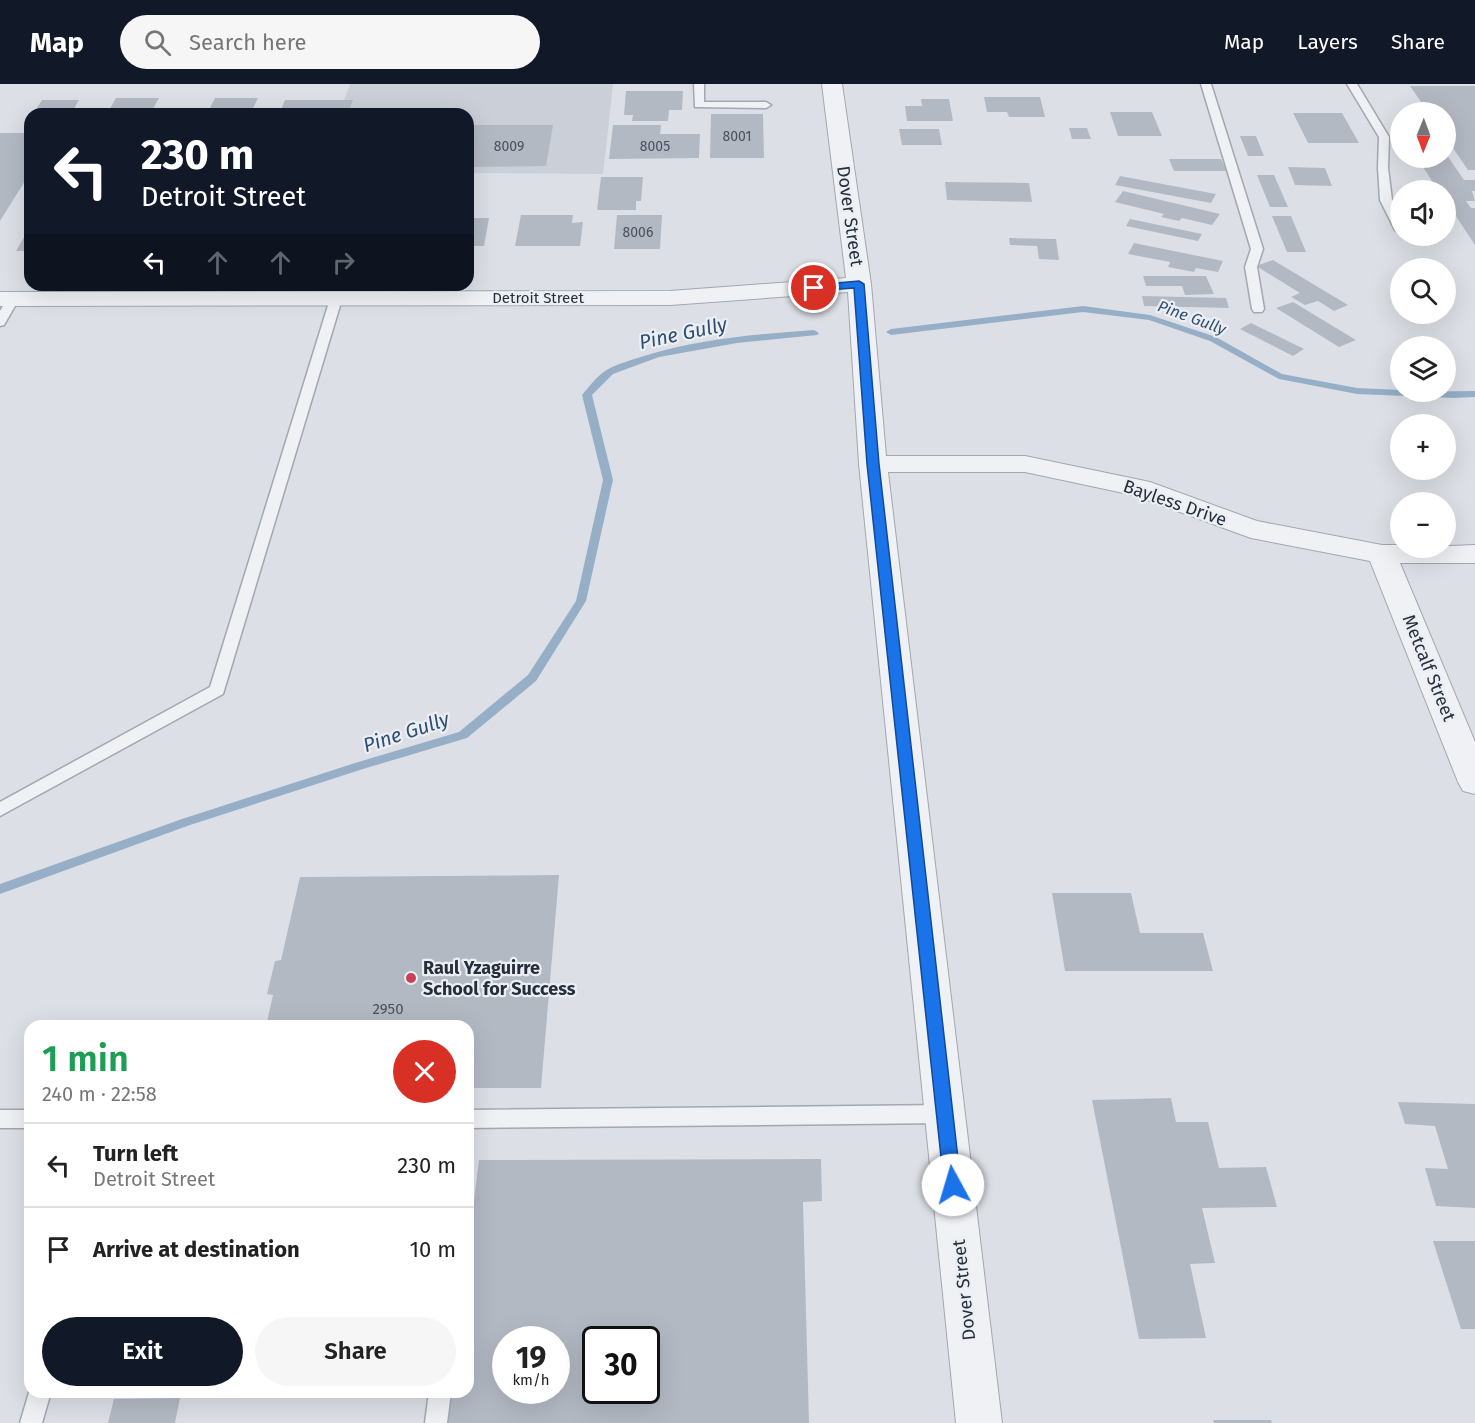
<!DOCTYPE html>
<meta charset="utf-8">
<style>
body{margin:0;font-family:"Fira Sans",sans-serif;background:#f6f6f6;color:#222;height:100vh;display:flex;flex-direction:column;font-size:22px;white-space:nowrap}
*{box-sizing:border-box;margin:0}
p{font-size:20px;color:#767676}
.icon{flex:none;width:33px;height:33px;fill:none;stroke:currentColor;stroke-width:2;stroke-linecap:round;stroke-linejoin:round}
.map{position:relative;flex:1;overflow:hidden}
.side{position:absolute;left:24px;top:936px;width:450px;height:378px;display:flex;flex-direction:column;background:#fff;border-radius:18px;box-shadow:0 6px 24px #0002}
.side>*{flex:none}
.banner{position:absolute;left:24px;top:24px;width:450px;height:183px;border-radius:18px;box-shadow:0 6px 24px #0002;background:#111827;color:#fff;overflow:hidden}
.needle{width:39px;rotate:181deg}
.tools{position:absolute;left:1390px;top:18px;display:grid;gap:12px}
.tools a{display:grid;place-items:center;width:66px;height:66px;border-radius:50%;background:#fff;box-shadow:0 6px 24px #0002;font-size:30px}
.speed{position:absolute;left:492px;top:1242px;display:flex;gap:12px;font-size:30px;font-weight:700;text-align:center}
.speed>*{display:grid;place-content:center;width:78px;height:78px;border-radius:50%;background:#fff;box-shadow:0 6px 24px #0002;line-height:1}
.speed small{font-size:15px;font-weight:400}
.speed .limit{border:3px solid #111;border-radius:9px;background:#fff;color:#111}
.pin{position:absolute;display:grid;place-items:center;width:51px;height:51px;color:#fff;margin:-26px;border:3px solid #fff;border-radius:50%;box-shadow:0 2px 6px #0007}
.me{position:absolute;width:66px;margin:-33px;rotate:354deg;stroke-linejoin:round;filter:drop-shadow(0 0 4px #0008)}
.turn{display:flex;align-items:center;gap:21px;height:126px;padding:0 18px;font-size:27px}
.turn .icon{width:78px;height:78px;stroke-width:2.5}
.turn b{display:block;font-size:42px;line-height:51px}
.lanes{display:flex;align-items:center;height:57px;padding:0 18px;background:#0003;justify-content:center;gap:30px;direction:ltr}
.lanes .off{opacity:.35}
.round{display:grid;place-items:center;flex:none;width:63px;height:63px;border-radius:32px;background:#f6f6f6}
.summary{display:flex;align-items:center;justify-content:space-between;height:102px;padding:0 18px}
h1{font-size:36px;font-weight:600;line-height:45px;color:#1e9e55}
.button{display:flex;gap:12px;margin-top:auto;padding:12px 18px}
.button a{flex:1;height:69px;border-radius:36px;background:#111827;color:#fff;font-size:24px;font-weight:600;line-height:69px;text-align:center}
.button a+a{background:#f6f6f6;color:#222}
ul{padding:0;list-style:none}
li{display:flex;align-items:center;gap:18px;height:84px;padding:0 18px;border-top:2px solid #e0e0e0}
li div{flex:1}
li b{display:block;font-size:22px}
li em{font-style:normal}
header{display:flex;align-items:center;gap:36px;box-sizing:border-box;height:84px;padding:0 30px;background:#111827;color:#fff}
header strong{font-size:28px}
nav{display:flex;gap:33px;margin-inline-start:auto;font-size:21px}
.search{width:420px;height:54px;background:#f6f6f6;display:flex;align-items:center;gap:15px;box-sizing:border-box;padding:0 21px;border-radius:33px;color:#767676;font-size:22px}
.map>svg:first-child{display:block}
.built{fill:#cacfd8}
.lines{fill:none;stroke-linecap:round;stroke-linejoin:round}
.stream{fill:#96afc7;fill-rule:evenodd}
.building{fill:#b3b9c3;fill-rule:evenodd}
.lane-casing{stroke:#a2a7b0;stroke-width:3}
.street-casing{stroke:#a2a7b0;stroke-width:2}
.lane{fill:#eff1f5;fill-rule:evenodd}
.street{fill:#eff1f5;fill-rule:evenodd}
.route{fill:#1a73e8;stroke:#114b97;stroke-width:1.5}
.poi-dot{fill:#cd3f57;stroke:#ebeff4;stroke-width:2}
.labels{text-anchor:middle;stroke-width:4.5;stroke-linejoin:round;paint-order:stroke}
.far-number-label{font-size:14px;fill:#49515e}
.far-street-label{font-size:15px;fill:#262e3c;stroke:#ebeff4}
.number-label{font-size:15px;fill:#49515e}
.far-water-label{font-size:16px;font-style:italic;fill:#304e70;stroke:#ebeff4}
.street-label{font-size:18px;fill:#262e3c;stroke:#ebeff4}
.poi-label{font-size:18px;font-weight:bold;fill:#262e3c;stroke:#ebeff4;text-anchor:start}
.water-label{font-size:20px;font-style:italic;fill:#304e70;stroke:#ebeff4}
</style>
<header>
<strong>Map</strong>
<div class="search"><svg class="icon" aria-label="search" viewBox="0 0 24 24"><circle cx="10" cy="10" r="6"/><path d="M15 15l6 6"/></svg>Search here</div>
<nav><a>Map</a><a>Layers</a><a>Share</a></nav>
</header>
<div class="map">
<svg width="1475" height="1339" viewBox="0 0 1475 1339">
<rect width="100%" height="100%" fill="#dce0e6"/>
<path class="built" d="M 350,0 L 613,0 L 603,90 L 468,89 L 468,30 L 339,30 Z"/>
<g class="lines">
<g class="stream">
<path d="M 1083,222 L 1150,231 L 1216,253 L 1282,290 L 1357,304 L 1401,306 L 1401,308 L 1475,307 L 1475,313 L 1454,314 L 1357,310 L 1279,295 L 1210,257 L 1149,236 L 1083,228 L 891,251 L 886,248 L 891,245 Z"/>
<path d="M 814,246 L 819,249 L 817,251 L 737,259 L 659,273 L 613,290 L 592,311 L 613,396 L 586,517 L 536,597 L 467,654 L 363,685 L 190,741 L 0,810 L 0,800 L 182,735 L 355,679 L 459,648 L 528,591 L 576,517 L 603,396 L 582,311 C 589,303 596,293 605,287 C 616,280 631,276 644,272 C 698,255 757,250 814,246 Z"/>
</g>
</g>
<g class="building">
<path d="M 1410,2 L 1475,2 L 1475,86 L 1468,86 L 1446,54 L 1446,28 L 1428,28 Z"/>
<path d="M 626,7 L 683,7 L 682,26 L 669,26 L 668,37 L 632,37 L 633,31 L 624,31 Z"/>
<path d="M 984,13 L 1040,13 L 1045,33 L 1009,33 L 1007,28 L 987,28 Z"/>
<path d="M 116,14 L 159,14 L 150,30 L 107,30 Z"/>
<path d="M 215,14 L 258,14 L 250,30 L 207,30 Z"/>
<path d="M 921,15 L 949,15 L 953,37 L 907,37 L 905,22 L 922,22 Z"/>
<path d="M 42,16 L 79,16 L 71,30 L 33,30 Z"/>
<path d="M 285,16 L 353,16 L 348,30 L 279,30 Z"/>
<path d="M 1110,28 L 1152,28 L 1162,52 L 1118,52 Z"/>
<path d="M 1293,29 L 1342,29 L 1359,59 L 1308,59 Z"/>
<path d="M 711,30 L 763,30 L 764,74 L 710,74 Z"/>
<path d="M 468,41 L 553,41 L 546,82 L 468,83 Z"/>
<path d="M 613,41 L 661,41 L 660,50 L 700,50 L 699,74 L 609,75 Z"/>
<path d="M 1069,44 L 1087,44 L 1091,55 L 1072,55 Z"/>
<path d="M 899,45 L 939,45 L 942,61 L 902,61 Z"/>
<path d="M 0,49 L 30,49 L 30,89 L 0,137 Z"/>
<path d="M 1240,52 L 1256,52 L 1264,72 L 1248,72 Z"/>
<path d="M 1448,73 L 1464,96 L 1475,96 L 1475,107 L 1472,107 L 1475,117 L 1466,117 L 1471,124 L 1475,124 L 1475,161 L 1446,117 L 1446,106 L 1438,106 L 1417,74 Z"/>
<path d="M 1169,75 L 1221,75 L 1227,87 L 1174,87 Z"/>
<path d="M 1288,83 L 1325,84 L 1332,102 L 1295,101 Z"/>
<path d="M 1257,91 L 1274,91 L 1288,123 L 1270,123 Z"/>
<path d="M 1120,92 L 1216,110 L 1211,119 L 1115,101 Z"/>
<path d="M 601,93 L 643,93 L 641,117 L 636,117 L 636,126 L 597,126 Z"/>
<path d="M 945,98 L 1029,99 L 1032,118 L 947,116 Z"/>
<path d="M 1123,107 L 1220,130 L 1212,141 L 1182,134 L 1179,137 L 1161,133 L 1164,130 L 1115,118 Z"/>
<path d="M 521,131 L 573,131 L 572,139 L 583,138 L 580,162 L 515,162 Z"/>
<path d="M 617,131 L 662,131 L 660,165 L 614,165 Z"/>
<path d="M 1272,132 L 1291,132 L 1306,168 L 1287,168 Z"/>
<path d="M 468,134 L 489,134 L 484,162 L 468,162 Z"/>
<path d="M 1130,135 L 1202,150 L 1198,157 L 1126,142 Z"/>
<path d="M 30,143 L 30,167 L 16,167 Z"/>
<path d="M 1009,154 L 1056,155 L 1059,176 L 1039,175 L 1037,162 L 1010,161 Z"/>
<path d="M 1134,159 L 1223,177 L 1218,188 L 1196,184 L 1194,188 L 1168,183 L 1170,178 L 1128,170 Z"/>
<path d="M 1273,176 L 1348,221 L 1334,227 L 1318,217 L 1305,221 L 1291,213 L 1300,209 L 1256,182 Z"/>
<path d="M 1143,192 L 1206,192 L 1214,210 L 1185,211 L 1182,202 L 1146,202 Z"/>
<path d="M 1142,212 L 1226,214 L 1229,224 L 1144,222 Z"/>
<path d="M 1293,218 L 1356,256 L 1339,263 L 1276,224 Z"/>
<path d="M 1251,239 L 1304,265 L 1293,272 L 1240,245 Z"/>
<path d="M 559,791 L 541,1004 L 468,1004 L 468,942 L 266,942 L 273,911 L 267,910 L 275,877 L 281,876 L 300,793 Z"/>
<path d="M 1052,809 L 1131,809 L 1140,849 L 1203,849 L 1213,887 L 1065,887 Z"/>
<path d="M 1171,1014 L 1176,1038 L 1208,1038 L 1219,1084 L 1266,1083 L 1277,1123 L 1202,1124 L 1215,1179 L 1190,1180 L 1206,1254 L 1139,1255 L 1092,1016 Z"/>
<path d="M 1398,1018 L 1475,1020 L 1475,1124 L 1436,1122 L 1425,1084 L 1448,1085 L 1435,1042 L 1405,1040 Z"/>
<path d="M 821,1075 L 822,1117 L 803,1118 L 809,1339 L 447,1339 L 451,1308 L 468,1308 L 468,1165 L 479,1076 ZM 506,1256 L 556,1256 L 556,1306 L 506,1306 ZM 596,1256 L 646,1256 L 646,1306 L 596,1306 Z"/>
<path d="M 1433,1157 L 1475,1157 L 1475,1245 L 1461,1245 Z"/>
<path d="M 180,1314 L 175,1339 L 108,1339 L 114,1315 Z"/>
<path d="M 1213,1336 L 1271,1336 L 1272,1339 L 1214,1339 Z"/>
</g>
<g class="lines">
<g class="lane-casing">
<g id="lane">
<path d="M 694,0 L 704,0 L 704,18 L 766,18 L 771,21 L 766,24 L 695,23 Z"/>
<path d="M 1201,0 L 1211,0 L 1263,165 L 1257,183 L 1264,225 L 1262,228 L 1254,228 L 1252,225 L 1245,183 L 1251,165 Z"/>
<path d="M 1347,0 L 1357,0 L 1389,53 L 1388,84 L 1392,116 L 1401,135 L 1401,149 L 1395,146 L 1380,116 L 1378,84 L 1379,53 Z"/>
<path d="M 13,211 L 19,215 L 4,241 L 0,242 L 0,227 L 9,212 Z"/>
<path d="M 336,211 L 342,215 L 223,610 L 0,732 L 0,718 L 210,603 L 330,215 Z"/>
<path d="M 945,1021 L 952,1024 L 955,1030 L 952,1036 L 945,1039 L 468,1044 L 468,1026 Z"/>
<rect x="0" y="1026" width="30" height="18"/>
<path d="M 30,1305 L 30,1308 L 51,1308 L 42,1339 L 20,1339 Z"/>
<path d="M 429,1308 L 451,1308 L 447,1339 L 425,1339 Z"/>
</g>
</g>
<g class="street-casing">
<path id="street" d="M 822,0 L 842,0 L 871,200 L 886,372 L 1025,372 L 1150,398 L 1257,437 L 1382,461 L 1401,461 L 1401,464 L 1475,461 L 1475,479 L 1400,479 L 1475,658 L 1475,710 L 1463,707 L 1458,698 L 1370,477 L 1251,454 L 1133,411 L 1025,388 L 888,388 L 1002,1339 L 956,1339 L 859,380 L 848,208 L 670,221 L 0,222 L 0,208 L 670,207 L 846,194 Z"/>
</g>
<use href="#lane" class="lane"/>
<use href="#street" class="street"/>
</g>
<path class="route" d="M 859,197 L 864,200 L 879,380 L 961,1101 L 959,1107 L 953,1109 L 947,1107 L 944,1101 L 867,380 L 854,204 L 814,207 L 809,204 L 814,201 Z"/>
<circle class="poi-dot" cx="411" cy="894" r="6"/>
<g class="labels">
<g class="far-number-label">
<text x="737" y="57">8001</text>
<text x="509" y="67">8009</text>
<text x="655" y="67">8005</text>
<text x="638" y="153">8006</text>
</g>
<g class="far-street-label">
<text x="538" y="219">Detroit Street</text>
</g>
<g class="number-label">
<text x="388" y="930">2950</text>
</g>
<g class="far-water-label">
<text transform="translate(1192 233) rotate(20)" y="6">Pine Gully</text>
</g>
<g class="street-label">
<text transform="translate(850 132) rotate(82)" y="6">Dover Street</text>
<text transform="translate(1175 419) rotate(19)" y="6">Bayless Drive</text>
<text transform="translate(1429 584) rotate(68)" y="6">Metcalf Street</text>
<text transform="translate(964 1206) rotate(-96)" y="6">Dover Street</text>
</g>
<g class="poi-label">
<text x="423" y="890">Raul Yzaguirre<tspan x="423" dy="21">School for Success</tspan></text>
</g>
<g class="water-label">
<text transform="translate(683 249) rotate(-12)" y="7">Pine Gully</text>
<text transform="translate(406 648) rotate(-18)" y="7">Pine Gully</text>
</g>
</g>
</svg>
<div class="tools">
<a><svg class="needle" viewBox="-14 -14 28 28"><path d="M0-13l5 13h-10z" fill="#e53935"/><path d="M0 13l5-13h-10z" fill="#767676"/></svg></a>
<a><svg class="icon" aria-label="sound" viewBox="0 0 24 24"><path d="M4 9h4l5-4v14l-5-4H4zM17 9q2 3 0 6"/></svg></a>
<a><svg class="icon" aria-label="search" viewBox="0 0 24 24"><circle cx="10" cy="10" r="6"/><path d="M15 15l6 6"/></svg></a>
<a><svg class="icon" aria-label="layers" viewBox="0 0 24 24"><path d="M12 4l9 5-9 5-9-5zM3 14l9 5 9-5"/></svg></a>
<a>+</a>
<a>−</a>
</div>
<div class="speed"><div>19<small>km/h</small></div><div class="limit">30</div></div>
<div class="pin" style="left:814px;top:204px;background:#d93025"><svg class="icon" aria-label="arrive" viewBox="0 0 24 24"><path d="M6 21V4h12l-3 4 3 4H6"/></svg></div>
<svg class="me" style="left:953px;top:1101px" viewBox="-20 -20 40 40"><circle r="19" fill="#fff"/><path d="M0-13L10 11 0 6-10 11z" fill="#1a73e8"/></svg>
<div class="banner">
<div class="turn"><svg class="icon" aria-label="left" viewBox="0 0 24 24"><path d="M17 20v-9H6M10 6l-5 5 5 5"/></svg><div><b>230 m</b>Detroit Street</div></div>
<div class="lanes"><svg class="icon" aria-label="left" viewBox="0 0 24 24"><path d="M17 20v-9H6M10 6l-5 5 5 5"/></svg><svg class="icon off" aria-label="ahead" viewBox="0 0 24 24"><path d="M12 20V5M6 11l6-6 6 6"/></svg><svg class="icon off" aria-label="ahead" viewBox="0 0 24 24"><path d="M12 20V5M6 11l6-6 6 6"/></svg><svg class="icon off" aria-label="right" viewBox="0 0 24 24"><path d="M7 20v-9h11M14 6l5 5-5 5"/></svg></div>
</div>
<section class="side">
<div class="summary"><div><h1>1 min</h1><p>240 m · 22:58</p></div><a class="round" style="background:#d93025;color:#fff"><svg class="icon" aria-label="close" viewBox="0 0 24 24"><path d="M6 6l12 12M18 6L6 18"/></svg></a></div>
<ul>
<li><svg class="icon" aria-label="left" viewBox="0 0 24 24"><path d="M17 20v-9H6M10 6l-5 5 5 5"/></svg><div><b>Turn left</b><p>Detroit Street</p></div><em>230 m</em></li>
<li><svg class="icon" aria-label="arrive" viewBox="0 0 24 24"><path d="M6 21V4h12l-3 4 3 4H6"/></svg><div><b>Arrive at destination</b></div><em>10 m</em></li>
</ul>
<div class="button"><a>Exit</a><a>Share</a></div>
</section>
</div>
